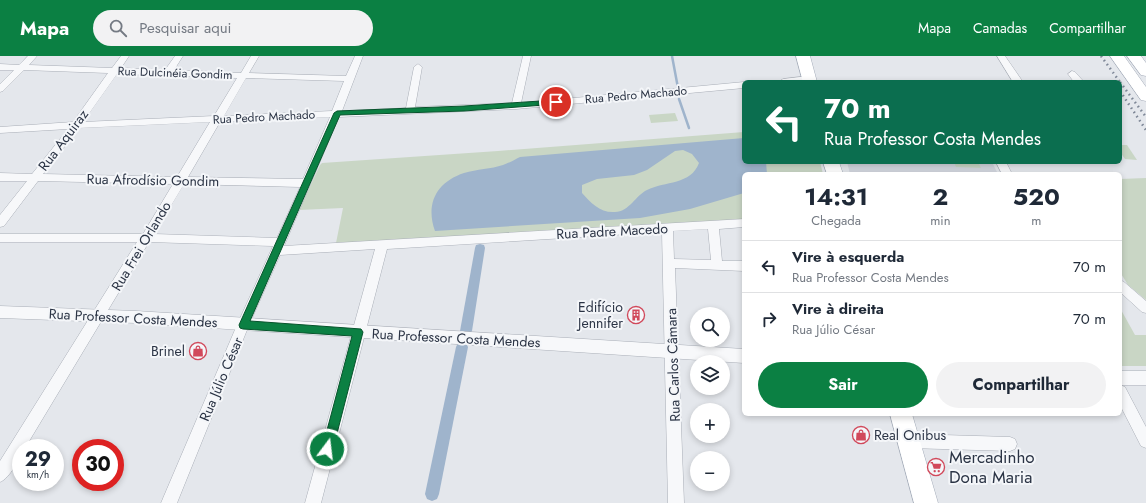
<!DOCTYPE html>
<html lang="pt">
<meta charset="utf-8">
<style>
body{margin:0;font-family:Jost,sans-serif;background:#f2f2f3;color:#1f2937;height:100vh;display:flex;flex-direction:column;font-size:15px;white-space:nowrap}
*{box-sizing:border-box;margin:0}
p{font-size:13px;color:#747a83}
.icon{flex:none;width:22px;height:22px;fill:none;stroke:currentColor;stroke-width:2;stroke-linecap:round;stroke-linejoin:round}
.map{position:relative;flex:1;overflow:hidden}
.panel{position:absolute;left:742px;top:116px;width:380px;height:244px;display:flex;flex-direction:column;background:#fff;border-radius:6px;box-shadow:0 2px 6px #0003}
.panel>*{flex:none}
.guide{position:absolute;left:742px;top:24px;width:380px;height:84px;border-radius:6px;box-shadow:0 2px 6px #0003;background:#0b6e4f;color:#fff;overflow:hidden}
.buttons{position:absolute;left:690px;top:251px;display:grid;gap:8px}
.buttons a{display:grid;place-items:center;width:40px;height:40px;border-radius:50%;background:#fff;box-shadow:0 2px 6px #0003;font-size:20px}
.speed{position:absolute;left:12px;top:383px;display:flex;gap:8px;font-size:20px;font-weight:700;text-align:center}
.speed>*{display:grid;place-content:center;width:52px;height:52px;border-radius:50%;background:#fff;box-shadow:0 2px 6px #0003;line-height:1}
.speed small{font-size:10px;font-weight:400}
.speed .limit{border:6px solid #d22;background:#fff;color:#111}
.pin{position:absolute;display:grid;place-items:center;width:34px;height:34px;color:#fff;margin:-17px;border:2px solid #fff;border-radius:50%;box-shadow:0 1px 4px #0007}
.me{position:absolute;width:44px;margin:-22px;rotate:15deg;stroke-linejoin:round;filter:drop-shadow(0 0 3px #0008)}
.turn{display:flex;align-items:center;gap:14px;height:84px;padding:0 16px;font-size:18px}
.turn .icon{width:52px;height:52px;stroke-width:2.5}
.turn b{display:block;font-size:28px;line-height:34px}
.eta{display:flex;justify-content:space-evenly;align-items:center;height:68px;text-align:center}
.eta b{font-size:24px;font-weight:700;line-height:28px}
.button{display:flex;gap:8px;margin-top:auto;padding:8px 16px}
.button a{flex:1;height:46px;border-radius:24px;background:#0b8043;color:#fff;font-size:16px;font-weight:700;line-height:46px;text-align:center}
.button a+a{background:#f2f2f3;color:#1f2937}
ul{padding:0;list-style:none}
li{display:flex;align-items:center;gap:12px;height:52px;padding:0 16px;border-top:1px solid #e0e1e3}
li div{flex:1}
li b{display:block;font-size:15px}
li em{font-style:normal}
header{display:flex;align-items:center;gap:24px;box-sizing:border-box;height:56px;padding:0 20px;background:#0b8043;color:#fff}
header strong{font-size:19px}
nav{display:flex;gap:22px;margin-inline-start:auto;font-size:14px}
.search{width:280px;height:36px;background:#f2f2f3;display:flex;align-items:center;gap:10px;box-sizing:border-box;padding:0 14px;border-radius:22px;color:#747a83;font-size:15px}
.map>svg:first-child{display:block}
.built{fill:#d2d6de}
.green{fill:#c9d6c5}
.water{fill:#9fb4cc;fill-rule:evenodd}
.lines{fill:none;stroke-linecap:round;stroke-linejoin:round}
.stream{stroke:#9fb4cc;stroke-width:2.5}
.canal{fill:#9fb4cc;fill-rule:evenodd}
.minor-casing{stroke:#a9aeb7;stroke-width:1}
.tertiary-casing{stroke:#a9aeb7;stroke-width:1}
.primary-casing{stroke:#a3abb8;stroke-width:1}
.minor{fill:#f7f8fa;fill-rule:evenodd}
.tertiary{fill:#f7f8fa;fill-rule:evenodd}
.primary{fill:#fff;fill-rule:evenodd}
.rail{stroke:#7d8696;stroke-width:2.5;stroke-dasharray:1.5 3.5;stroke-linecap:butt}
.route{fill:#0b8043;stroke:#07532c}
.labels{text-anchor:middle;stroke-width:4;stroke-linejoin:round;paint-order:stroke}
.far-street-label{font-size:12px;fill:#2b3445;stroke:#f4f6f9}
.street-label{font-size:14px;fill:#2b3445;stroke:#f4f6f9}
.poi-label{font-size:14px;fill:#2b3445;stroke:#f4f6f9;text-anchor:end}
.near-poi-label{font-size:17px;fill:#2b3445;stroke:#f4f6f9;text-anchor:start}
</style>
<header>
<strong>Mapa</strong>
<div class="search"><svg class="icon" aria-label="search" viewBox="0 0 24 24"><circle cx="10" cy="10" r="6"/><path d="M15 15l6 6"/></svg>Pesquisar aqui</div>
<nav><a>Mapa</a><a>Camadas</a><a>Compartilhar</a></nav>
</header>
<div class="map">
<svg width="1146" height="447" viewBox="0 0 1146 447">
<rect width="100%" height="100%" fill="#e4e7ec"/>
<path class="built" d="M 847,106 L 992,106 L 998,118 L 850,118 Z"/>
<g class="green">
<path d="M 675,57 L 678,65 L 651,67 L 649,59 Z"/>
<path d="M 744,76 L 744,106 L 820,106 L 823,118 L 744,118 L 744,164 L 336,187 L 343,152 L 299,154 L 320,109 L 322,107 L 498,95 Z"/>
<path d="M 1120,89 L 1127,89 L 1137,104 L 1125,103 L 1120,96 Z"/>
<path d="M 954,106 L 978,106 L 981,112 L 956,111 Z"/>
<path d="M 1146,122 L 1146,244 L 1128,229 L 1120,216 L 1120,123 Z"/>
<path d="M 1120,252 L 1135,279 L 1146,279 L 1146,310 L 1120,310 Z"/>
</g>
<path class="water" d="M 744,82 L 744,106 L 766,106 L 767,118 L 744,118 L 744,137 L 690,153 L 640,162 L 435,175 C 425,147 437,126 464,117 C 477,113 491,113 503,109 C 509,107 514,104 520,101 ZM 683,94 L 692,98 L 699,107 C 691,129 665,125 647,134 C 636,139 629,156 615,156 C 600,157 591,147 582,137 L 582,129 L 597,123 L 634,119 L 647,114 L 675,95 Z"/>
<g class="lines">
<g class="stream">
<path d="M 672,0 L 678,32"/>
<path d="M 679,43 L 689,72"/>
</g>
<g class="canal">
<path d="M 480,188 L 484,189 L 485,192 L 472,275 L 470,278 L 466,280 L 462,278 L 460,275 L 475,192 L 476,189 Z"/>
<path d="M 462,286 L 466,287 L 468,291 L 439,438 L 437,443 L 432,445 L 427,443 L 425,438 L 456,291 L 458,287 Z"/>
</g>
<g class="minor-casing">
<g id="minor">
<path d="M 28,0 L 37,0 L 29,9 L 112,12 L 121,0 L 129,0 L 121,12 L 165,14 L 175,0 L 183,0 L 174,14 L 241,17 L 251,0 L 259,0 L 249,17 L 346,20 L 355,0 L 363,0 L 342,55 L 406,52 L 414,11 L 418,8 L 422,11 L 415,51 L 512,47 L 523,0 L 531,0 L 521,47 L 744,26 L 744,32 L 516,53 L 339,61 L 284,190 L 744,163 L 744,171 L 719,173 L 722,205 L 744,205 L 744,215 L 675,212 L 684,447 L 668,447 L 662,176 L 387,193 L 321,447 L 305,447 L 375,193 L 280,199 L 249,269 L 177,447 L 161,447 L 237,269 L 273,190 L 149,186 L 25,392 L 21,392 C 21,402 9,423 0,426 L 0,405 L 137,186 L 0,186 L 0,178 L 143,178 L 173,128 L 38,125 L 4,170 L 0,171 L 0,159 L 27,125 L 0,125 L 0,117 L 32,118 L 68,73 L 0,77 L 0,71 L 73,66 L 108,17 L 24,14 L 3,35 L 0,36 L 0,28 L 14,14 L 0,14 L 0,8 L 19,9 ZM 117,18 L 237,22 L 214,60 L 83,66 ZM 246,22 L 344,25 L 332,55 L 224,60 ZM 330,61 L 303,123 L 188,121 L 220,66 ZM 210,66 L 177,121 L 43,118 L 79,72 ZM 184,128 L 300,131 L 277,182 L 154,178 ZM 708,173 L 711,204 L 674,203 L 673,175 Z"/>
<path d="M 997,0 L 1005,0 L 1023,26 L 1013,26 Z"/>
<path d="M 1072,15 L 1075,16 L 1084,26 L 1074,26 L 1068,18 Z"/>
<path d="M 809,20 L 813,23 L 812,25 L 778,26 L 783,23 Z"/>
<path d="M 996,106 L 1006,106 L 1012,118 L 1002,118 Z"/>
<path d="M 1120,224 L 1124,226 L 1146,245 L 1146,257 L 1142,256 L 1120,236 Z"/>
<path d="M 1120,329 L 1125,331 L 1146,371 L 1146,392 L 1141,390 L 1120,349 Z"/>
<path d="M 909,378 L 1010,381 L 1015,383 L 1017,388 L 1015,393 L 1010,395 L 909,392 L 904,390 L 902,385 L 904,380 Z"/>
</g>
</g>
<g class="tertiary-casing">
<g id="tertiary">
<path d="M 0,250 L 136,255 L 744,293 L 744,307 L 136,267 L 0,262 Z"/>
<rect x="1120" y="315" width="26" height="14"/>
</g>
</g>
<g class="primary-casing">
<g id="primary">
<path d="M 796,0 L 810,0 L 817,26 L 803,26 Z"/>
<path d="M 1110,0 L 1124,0 L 1146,31 L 1146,45 L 1141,44 Z"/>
<path d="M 1127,0 L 1141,0 L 1146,7 L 1146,20 L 1141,19 Z"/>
<path d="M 823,106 L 839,106 L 843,118 L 827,118 Z"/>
<path d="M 890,358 L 912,358 L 938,447 L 914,447 Z"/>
</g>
</g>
<use href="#minor" class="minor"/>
<use href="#tertiary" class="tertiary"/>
<use href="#primary" class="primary"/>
<g class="rail">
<path d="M 1101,0 L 1120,26"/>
<path d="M 1120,26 L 1146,61"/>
<path d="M 1120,35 L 1146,74"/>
</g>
</g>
<path class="route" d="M 556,44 L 558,45 L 558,48 L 464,55 L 340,59 L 250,265 L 361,273 L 363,276 L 333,393 L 331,396 L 327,398 L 323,396 L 322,393 L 352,280 L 243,273 L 240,272 L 239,269 L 334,57 L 337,55 L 464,50 Z"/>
<defs>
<g id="building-ring" transform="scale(0.9)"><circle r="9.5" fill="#f4f6f9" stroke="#d1495b" stroke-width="1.5"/><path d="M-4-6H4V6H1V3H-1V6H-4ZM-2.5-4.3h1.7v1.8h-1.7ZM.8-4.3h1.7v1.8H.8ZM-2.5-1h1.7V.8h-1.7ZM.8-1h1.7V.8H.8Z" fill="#d1495b"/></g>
<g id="shop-ring" transform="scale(0.9)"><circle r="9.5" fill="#f4f6f9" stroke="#d1495b" stroke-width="1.5"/><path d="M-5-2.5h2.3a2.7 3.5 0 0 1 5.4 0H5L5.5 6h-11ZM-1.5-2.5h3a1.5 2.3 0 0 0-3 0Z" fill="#d1495b"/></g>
<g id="supermarket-ring" transform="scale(0.9)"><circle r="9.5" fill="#f4f6f9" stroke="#d1495b" stroke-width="1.5"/><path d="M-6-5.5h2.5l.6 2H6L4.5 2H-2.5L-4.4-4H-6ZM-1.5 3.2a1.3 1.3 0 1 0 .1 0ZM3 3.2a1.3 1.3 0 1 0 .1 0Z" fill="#d1495b"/></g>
</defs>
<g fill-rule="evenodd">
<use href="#building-ring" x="636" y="259"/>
<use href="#shop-ring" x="198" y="295"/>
<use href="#shop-ring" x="861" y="379"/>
<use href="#supermarket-ring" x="936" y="411"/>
</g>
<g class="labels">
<g class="far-street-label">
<text transform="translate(175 17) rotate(2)" y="4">Rua Dulcinéia Gondim</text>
<text transform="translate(636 39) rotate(-5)" y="4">Rua Pedro Machado</text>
<text transform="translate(264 61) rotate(-3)" y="4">Rua Pedro Machado</text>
</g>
<g class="street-label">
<text transform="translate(63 84) rotate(-53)" y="5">Rua Aquiraz</text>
<text transform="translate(153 124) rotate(1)" y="5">Rua Afrodísio Gondim</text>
<text transform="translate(612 175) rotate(-3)" y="5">Rua Padre Macedo</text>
<text transform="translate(141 190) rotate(-59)" y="5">Rua Frei Orlando</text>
<text transform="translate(133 262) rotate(3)" y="5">Rua Professor Costa Mendes</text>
<text transform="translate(456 282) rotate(3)" y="5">Rua Professor Costa Mendes</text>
<text transform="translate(673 309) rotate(-92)" y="5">Rua Carlos Câmara</text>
<text transform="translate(221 323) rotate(-67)" y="5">Rua Júlio César</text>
</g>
<g class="poi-label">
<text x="623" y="256">Edifício<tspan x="623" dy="16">Jennifer</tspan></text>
<text x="185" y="300">Brinel</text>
<text x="874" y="384" text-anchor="start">Real Onibus</text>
</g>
<g class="near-poi-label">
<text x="949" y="407">Mercadinho<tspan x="949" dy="20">Dona Maria</tspan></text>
</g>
</g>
</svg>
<div class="buttons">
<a><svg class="icon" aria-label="search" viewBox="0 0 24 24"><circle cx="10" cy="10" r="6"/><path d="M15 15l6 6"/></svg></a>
<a><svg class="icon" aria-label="layers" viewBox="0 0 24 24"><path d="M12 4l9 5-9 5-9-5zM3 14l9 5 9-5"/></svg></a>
<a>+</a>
<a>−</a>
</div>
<div class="speed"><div>29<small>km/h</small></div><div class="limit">30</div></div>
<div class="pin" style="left:556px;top:46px;background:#d93025"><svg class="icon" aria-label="arrive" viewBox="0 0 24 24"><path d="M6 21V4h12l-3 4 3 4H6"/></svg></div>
<svg class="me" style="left:327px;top:393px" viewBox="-20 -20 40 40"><circle r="17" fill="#0b8043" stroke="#fff" stroke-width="3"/><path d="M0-11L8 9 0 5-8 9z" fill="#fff"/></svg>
<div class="guide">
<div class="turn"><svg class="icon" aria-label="left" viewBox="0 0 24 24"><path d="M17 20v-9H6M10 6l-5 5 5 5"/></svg><div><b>70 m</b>Rua Professor Costa Mendes</div></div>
</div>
<section class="panel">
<div class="eta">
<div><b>14:31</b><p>Chegada</p></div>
<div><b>2</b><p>min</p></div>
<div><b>520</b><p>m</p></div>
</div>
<ul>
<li><svg class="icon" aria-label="left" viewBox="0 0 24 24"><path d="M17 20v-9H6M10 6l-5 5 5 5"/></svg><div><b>Vire à esquerda</b><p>Rua Professor Costa Mendes</p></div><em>70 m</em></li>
<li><svg class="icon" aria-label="right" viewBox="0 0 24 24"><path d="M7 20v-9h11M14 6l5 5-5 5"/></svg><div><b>Vire à direita</b><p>Rua Júlio César</p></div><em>70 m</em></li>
</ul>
<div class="button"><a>Sair</a><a>Compartilhar</a></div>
</section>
</div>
